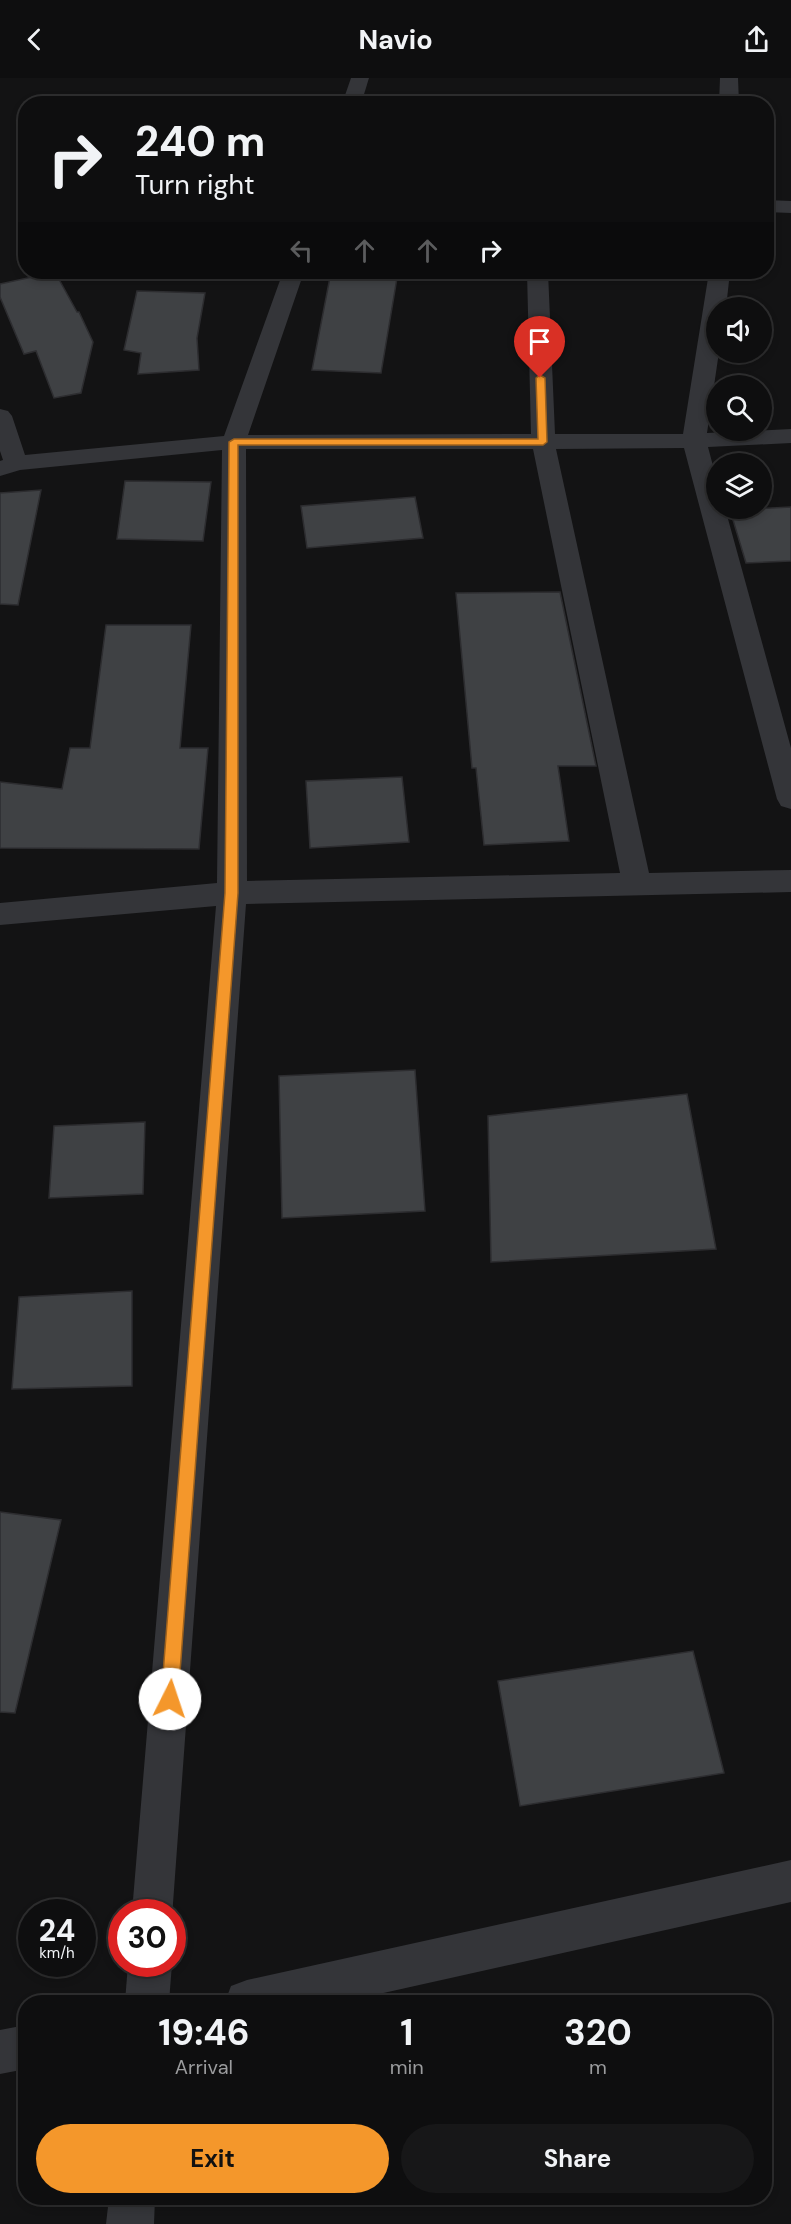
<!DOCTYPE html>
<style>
body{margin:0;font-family:"DM Sans",sans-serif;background:#171718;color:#f1f3f6;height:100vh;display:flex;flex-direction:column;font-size:22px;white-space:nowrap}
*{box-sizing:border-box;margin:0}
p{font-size:20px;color:#9b9c9e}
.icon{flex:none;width:33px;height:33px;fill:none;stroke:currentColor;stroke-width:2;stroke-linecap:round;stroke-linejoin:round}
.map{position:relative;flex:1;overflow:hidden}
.side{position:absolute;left:18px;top:1917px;width:754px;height:210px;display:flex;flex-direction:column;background:#0e0e0f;border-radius:24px;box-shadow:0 3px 9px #0003,0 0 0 2px #2e2e2f}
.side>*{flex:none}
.banner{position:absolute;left:18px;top:18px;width:756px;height:183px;border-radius:24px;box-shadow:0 3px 9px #0003,0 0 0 2px #2e2e2f;background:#0e0e0f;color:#f1f3f6;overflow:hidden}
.controls{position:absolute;left:706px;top:219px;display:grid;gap:12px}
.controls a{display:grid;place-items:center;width:66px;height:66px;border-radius:50%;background:#0e0e0f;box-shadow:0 3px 9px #0003,0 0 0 2px #2e2e2f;font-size:30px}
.speed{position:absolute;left:18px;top:1821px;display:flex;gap:12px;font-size:30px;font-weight:700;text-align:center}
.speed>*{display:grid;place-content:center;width:78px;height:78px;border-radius:50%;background:#0e0e0f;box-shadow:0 3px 9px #0003,0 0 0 2px #2e2e2f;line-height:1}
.speed small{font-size:15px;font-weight:400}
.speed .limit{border:9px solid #d22;background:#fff;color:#111}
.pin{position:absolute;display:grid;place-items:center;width:51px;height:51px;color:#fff;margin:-62px -26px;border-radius:50% 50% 50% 0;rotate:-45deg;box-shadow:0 0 6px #0007}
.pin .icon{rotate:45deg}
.me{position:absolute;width:66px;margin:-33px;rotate:4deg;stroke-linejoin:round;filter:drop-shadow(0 0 4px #0008)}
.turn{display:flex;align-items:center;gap:21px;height:126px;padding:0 18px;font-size:27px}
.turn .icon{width:78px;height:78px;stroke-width:2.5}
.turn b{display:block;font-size:42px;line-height:51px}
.lanes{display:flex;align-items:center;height:57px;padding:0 18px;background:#0003;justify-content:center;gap:30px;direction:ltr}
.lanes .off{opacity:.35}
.eta{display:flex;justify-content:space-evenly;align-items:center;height:102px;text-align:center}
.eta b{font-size:36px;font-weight:700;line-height:42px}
.primary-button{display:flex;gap:12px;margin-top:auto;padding:12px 18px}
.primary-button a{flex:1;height:69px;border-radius:36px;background:#f4972b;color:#111;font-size:24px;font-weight:700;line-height:69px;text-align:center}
.primary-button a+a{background:#171718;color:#f1f3f6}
header{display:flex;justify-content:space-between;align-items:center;height:78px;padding:0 18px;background:#0e0e0f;font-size:27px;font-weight:700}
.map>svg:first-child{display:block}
.building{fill:#3f4144;stroke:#2d2d30;stroke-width:1.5}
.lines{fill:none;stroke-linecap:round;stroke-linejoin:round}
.minor{fill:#343539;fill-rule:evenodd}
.route{fill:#f4972b;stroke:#9f621c;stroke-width:1.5}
</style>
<header><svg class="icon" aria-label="back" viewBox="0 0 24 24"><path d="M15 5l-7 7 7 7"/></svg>Navio<svg class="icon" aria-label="share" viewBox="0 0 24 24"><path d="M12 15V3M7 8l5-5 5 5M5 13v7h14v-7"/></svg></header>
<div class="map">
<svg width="791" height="2146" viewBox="0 0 791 2146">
<rect width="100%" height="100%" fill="#131314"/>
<g class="building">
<path d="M 55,194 L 77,234 L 79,234 L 93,264 L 81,315 L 54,320 L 36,273 L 24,276 L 0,219 L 0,206 Z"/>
<path d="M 331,194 L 398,194 L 381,295 L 312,292 Z"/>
<path d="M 137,213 L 205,215 L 197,260 L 199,292 L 138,296 L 141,275 L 124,272 Z"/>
<path d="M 125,403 L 211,404 L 203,463 L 117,461 Z"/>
<path d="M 41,412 L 18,527 L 0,526 L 0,415 Z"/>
<path d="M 415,419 L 423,460 L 307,470 L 301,428 Z"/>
<path d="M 791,429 L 791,483 L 746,485 L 730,432 Z"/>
<path d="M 560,514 L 596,688 L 558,688 L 569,763 L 484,767 L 476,690 L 472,690 L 456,515 Z"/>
<path d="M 106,547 L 191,547 L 180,670 L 208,670 L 199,771 L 0,770 L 0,704 L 62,711 L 70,670 L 90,670 Z"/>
<path d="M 402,699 L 409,764 L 310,770 L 306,703 Z"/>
<path d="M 415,992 L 425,1133 L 282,1140 L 279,998 Z"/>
<path d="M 687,1016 L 716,1171 L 491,1184 L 488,1038 Z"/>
<path d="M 145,1044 L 143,1116 L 49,1120 L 54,1048 Z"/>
<path d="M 132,1213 L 132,1308 L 12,1311 L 19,1219 Z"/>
<path d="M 0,1434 L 61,1442 L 15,1635 L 0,1634 Z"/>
<path d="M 693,1573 L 724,1695 L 520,1728 L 498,1603 Z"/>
</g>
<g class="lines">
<g class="minor">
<path d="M 351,0 L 369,0 L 361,26 L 342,26 Z"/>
<path d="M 720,0 L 738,0 L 739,26 L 719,26 Z"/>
<path d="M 766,122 L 791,123 L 791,135 L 766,134 Z"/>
<path d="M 283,194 L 304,194 L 248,357 L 531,356 L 527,194 L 548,194 L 555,356 L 683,356 L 709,194 L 730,194 L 726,230 L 717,230 L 717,274 L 719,274 L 707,355 L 791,351 L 791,365 L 708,369 L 717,403 L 717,430 L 725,430 L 791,670 L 791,731 L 781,728 L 777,721 L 684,370 L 556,371 L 649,795 L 791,792 L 791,814 L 246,826 L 172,1839 L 172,1834 L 132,1834 L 216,828 L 0,847 L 0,825 L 217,805 L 222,372 L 20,392 L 0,398 L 0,383 L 3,382 L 0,373 L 0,331 L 8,333 L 12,338 L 25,377 L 224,358 ZM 246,371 L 533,371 L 620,795 L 247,803 Z"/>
<path d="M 791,1782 L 791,1824 L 343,1924 L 225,1924 L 231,1908 L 247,1902 Z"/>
<path d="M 128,1886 L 172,1886 L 169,1924 L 125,1924 Z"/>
<path d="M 26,1947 L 26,1991 L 0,1996 L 0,1952 Z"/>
<path d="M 109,2120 L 155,2120 L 154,2146 L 106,2146 Z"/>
</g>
</g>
<path class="route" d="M 540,297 L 545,300 L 547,364 L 543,367 L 238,367 L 238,815 L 178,1621 L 176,1627 L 170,1629 L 164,1627 L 161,1621 L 225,815 L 229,364 L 234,361 L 538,361 L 536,300 Z"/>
</svg>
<div class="controls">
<a><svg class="icon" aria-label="sound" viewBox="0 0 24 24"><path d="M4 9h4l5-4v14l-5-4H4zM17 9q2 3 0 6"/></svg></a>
<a><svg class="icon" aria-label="search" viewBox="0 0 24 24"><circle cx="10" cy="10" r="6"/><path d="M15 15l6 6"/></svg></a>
<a><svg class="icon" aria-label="layers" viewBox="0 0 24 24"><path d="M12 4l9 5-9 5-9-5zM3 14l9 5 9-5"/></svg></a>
</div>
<div class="speed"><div>24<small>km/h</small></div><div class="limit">30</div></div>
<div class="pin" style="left:540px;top:300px;background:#d93025"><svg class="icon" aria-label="arrive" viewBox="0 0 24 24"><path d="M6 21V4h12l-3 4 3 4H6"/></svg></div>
<svg class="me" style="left:170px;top:1621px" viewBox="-20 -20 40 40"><circle r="19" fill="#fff"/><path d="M0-13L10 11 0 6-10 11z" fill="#f4972b"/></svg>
<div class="banner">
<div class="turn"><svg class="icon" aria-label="right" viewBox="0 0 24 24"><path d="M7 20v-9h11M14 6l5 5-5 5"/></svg><div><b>240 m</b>Turn right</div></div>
<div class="lanes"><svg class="icon off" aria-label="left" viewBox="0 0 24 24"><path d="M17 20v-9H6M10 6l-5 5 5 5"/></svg><svg class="icon off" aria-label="ahead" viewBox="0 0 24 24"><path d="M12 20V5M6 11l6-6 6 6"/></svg><svg class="icon off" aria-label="ahead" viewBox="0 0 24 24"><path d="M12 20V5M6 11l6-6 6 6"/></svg><svg class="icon" aria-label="right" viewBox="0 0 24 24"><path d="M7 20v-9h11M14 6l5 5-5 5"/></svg></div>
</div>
<section class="side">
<div class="eta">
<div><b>19:46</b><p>Arrival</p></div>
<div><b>1</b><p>min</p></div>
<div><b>320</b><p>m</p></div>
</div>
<div class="primary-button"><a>Exit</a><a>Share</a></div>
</section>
</div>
